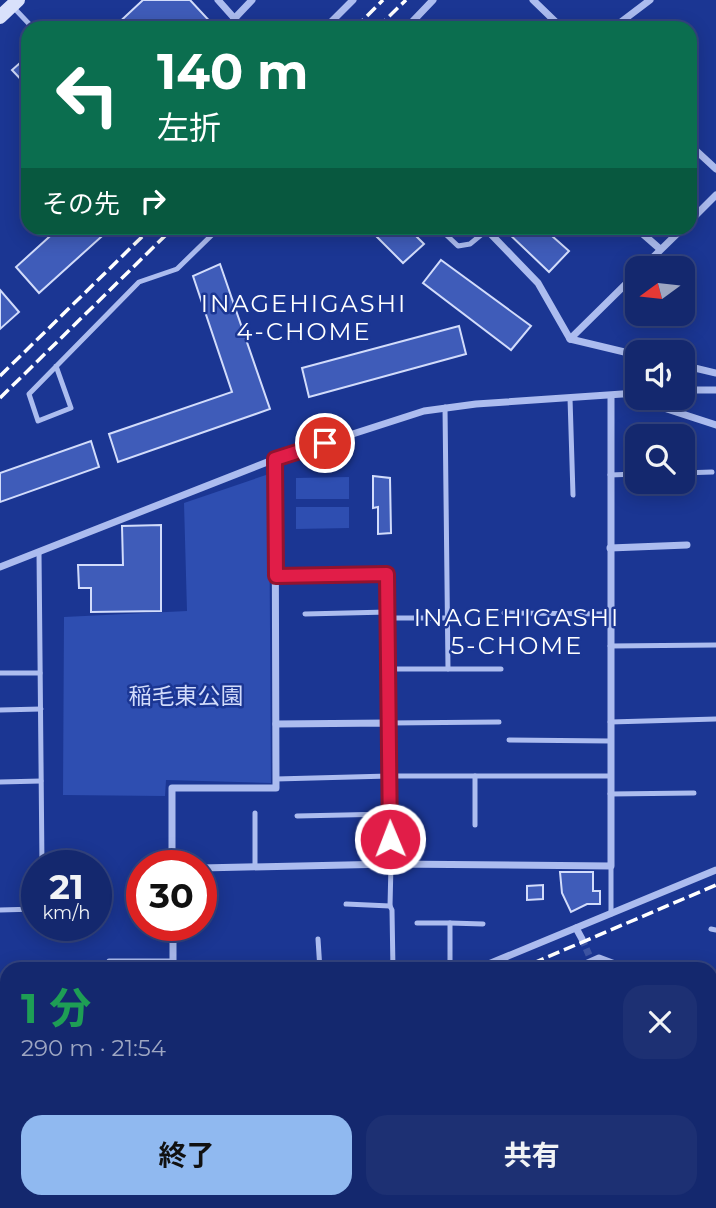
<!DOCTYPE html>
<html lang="ja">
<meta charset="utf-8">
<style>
body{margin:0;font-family:Montserrat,"Noto Sans JP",sans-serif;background:#1d3073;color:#f1f3f6;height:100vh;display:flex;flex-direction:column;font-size:26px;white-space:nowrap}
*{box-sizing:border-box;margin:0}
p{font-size:23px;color:#9da6c2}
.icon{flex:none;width:38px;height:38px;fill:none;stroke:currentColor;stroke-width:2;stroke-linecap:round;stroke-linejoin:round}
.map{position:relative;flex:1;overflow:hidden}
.side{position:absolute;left:0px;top:962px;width:718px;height:247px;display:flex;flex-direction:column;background:#14286e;border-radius:21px 21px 0 0;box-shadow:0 4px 18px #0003,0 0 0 2px #334481}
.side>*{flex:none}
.hud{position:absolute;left:21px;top:21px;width:676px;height:214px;border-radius:21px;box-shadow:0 4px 18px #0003,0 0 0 2px #334481;background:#0b6e4f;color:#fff;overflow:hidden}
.needle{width:46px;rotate:255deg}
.fabs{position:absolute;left:625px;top:256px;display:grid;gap:14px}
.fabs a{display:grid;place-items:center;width:70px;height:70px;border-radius:14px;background:#14286e;box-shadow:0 4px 18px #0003,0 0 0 2px #334481;font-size:35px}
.speed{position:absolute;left:21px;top:850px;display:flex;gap:14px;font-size:35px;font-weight:700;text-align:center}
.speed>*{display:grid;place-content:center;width:91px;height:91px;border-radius:50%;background:#14286e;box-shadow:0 4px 18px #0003,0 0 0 2px #334481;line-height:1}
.speed small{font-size:18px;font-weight:400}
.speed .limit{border:10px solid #d22;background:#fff;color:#111}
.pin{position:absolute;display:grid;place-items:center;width:60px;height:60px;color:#fff;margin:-30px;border:4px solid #fff;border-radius:50%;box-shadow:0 2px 7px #0007}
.me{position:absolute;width:77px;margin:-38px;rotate:359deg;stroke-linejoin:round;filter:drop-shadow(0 0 5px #0008)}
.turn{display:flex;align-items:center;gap:24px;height:147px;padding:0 21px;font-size:32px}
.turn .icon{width:91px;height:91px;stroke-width:2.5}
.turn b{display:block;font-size:49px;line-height:60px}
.then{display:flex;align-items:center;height:66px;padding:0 21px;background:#0003;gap:14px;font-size:26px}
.round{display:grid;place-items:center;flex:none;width:74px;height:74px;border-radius:21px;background:#1d3073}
.summary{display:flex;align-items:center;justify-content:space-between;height:119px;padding:0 21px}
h1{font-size:42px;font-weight:700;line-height:52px;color:#1e9e55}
.action{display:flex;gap:14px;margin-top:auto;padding:14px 21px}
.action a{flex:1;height:80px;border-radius:21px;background:#90b9f0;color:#111;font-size:28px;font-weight:700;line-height:80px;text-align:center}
.action a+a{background:#1d3073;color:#f1f3f6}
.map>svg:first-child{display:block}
.green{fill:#2e4eb1}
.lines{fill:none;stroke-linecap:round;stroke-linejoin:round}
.stream{stroke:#9fb4f1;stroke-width:3.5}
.building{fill:#3f5cb9;stroke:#d2dcfb;stroke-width:2}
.street-tunnel{stroke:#3d54a3;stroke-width:7;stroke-dasharray:7 3.5;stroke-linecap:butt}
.path{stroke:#acbcef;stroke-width:2.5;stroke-dasharray:3.5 5;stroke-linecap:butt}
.lane{stroke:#acbcef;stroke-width:5}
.street{stroke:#acbcef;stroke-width:7}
.secondary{stroke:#d9e1fb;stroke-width:14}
.rail{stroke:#fff;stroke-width:3.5;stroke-dasharray:12 5;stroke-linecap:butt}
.route-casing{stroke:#92132f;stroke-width:18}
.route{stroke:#e11d48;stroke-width:12}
.labels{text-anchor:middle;stroke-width:5;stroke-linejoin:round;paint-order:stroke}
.park-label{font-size:23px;fill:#d2dcfb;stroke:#1b3693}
.neighbourhood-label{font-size:24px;letter-spacing:2px;fill:#fff;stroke:#1b3693}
</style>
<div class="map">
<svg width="716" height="1208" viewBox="0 0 716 1208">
<rect width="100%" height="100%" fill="#1b3693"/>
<g class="green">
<path d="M 269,474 L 271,783 L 166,780 L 165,796 L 63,795 L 64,617 L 187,611 L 184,503 Z"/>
<path d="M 349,477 L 349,499 L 296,499 L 296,478 Z"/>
<path d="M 296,507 L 349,507 L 349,528 L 296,529 Z"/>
</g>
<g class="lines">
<g class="stream">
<path d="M 0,1013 L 7,1016"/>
<path d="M 326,1202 L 341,1208"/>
</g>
</g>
<g class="building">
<path d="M 143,0 L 190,0 L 216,28 L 113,28 Z"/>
<path d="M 28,56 L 28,87 L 12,70 Z"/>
<path d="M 59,228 L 111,228 L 39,293 L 16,267 Z"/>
<path d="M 368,228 L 408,228 L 424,244 L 403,263 Z"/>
<path d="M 503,228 L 543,228 L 569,251 L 549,272 Z"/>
<path d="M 441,260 L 531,326 L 511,350 L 423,283 Z"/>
<path d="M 220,264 L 270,409 L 118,462 L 109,434 L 232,392 L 193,276 Z"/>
<path d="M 0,290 L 19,312 L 0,329 Z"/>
<path d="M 459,326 L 466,354 L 309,397 L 302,368 Z"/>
<path d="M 91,441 L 99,467 L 0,502 L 0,473 Z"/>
<path d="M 322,450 L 340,450 L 340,466 L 317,467 L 317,452 Z"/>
<path d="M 373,476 L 390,478 L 391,533 L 378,534 L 378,507 L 373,508 Z"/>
<path d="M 161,525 L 161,611 L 91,612 L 91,588 L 79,588 L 78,565 L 123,565 L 122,526 Z"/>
<path d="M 560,872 L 593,872 L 593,891 L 600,891 L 600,904 L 587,904 L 571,912 L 562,893 Z"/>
<path d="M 543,885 L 543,899 L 527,900 L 527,886 Z"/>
</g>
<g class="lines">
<path class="street-tunnel" d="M 582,939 L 589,955"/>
<path class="path" d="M 242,1208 L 244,1202"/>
<g class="lane">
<path d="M 14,8 L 33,28"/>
<path d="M 439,228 L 458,246 L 470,244 L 487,230"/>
<path d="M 56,366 L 71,408 L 38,421 L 29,394 L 139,282 L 177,269 L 219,228"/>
<path d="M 570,398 L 573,495"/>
<path d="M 445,407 L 448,669"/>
<path d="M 682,473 L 712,472"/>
<path d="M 610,475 L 637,474"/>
<path d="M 39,552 L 42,866"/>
<path d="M 276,576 L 387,574 L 389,723 L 499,722"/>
<path d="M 504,613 L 610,614"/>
<path d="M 305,614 L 388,612"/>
<path d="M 387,618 L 448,618"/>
<path d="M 610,646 L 716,645"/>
<path d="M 388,669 L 501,669"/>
<path d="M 0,673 L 40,673"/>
<path d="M 0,710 L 41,709"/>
<path d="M 610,722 L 716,719"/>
<path d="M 509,740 L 610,741"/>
<path d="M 276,779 L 389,776 L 610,776"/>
<path d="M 0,782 L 41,781"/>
<path d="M 610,794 L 694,793"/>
<path d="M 255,813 L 255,866"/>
<path d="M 297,816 L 390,814"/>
<path d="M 475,825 L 475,776"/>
<path d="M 391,864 L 390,906 L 392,910 L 393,970"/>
<path d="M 611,866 L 611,914"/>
<path d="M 346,904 L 390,906"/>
<path d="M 0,910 L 37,909"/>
<path d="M 417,923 L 450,923 L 450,970"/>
<path d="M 450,923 L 483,924"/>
<path d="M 711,929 L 716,930"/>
<path d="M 318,939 L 320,970"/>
<path d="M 109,961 L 173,961"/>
<path d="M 22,1208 L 36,1202"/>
</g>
<g class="street">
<path d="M 218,0 L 243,28"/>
<path d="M 533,0 L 562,28"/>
<path d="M 234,19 L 252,0"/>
<path d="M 325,28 L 353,0"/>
<path d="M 419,28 L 413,21 L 433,0"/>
<path d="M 613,28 L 650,0"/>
<path d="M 690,145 L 716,169"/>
<path d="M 690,221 L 716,195"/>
<path d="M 485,228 L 538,283 L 570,339 L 637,355"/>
<path d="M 636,228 L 660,249"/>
<path d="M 642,268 L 683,228"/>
<path d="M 570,339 L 637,273"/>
<path d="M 682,365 L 716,373"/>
<path d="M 682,390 L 716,390"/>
<path d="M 627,396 L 716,425"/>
<path d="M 610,548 L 687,545"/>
<path d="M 0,567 L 275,459 L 424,411 L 476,404 L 637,393"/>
<path d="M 276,724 L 389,723 L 391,864"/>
<path d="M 172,866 L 172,788 L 276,788 L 275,459"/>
<path d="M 201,868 L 391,864 L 611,866 L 611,396"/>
<path d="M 173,926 L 173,970"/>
<path d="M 576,928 L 582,939"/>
<path d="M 474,970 L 716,870"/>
<path d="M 572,970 L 599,958 L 631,970"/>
<path d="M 0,999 L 7,1002"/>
<path d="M 710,999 L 716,1001"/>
<path d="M 0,1029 L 7,1032"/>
<path d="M 0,1162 L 7,1159"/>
<path d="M 710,1200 L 716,1186"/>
<path d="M 352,1202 L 368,1208"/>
<path d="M 125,1208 L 127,1202"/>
<path d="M 478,1208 L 480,1202"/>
</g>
<g class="secondary">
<path d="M 0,17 L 18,0"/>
<path d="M 0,1067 L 7,1070"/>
<path d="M 0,1126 L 7,1110"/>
</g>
<g class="rail">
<path d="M 355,28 L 383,0"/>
<path d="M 377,28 L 406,0"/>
<path d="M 0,376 L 151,228"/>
<path d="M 0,398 L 173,228"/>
<path d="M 517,970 L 716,885"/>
<path d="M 0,1197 L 7,1194"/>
</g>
</g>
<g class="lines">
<g class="route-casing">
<path id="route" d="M 325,443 L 275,459 L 276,576 L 387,574 L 390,839"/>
</g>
<use href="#route" class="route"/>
</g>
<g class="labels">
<g class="park-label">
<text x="186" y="704">稲毛東公園</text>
</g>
<g class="neighbourhood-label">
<text x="304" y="312">INAGEHIGASHI<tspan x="304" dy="28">4-CHOME</tspan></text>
<text x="517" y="626">INAGEHIGASHI<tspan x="517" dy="28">5-CHOME</tspan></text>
</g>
</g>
</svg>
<div class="fabs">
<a><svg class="needle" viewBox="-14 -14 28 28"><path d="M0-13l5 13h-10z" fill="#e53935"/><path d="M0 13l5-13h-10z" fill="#9da6c2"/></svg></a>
<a><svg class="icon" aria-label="sound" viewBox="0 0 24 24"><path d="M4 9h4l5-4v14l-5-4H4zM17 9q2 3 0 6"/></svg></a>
<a><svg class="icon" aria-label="search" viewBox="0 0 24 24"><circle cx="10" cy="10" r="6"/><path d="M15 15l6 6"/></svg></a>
</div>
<div class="speed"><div>21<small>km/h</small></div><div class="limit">30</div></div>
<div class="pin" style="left:325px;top:443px;background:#d93025"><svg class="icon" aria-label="arrive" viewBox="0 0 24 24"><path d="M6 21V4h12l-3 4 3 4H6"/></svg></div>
<svg class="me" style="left:390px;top:839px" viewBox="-20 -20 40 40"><circle r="17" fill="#e11d48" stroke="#fff" stroke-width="3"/><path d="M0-11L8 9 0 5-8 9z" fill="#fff"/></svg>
<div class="hud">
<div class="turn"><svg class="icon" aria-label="left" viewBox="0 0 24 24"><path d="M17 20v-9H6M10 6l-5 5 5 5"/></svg><div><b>140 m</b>左折</div></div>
<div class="then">その先<svg class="icon" aria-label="right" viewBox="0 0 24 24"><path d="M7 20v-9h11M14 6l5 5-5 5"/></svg></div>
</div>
<section class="side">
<div class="summary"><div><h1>1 分</h1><p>290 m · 21:54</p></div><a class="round"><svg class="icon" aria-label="close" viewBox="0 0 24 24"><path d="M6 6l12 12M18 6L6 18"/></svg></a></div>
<div class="action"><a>終了</a><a>共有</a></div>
</section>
</div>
